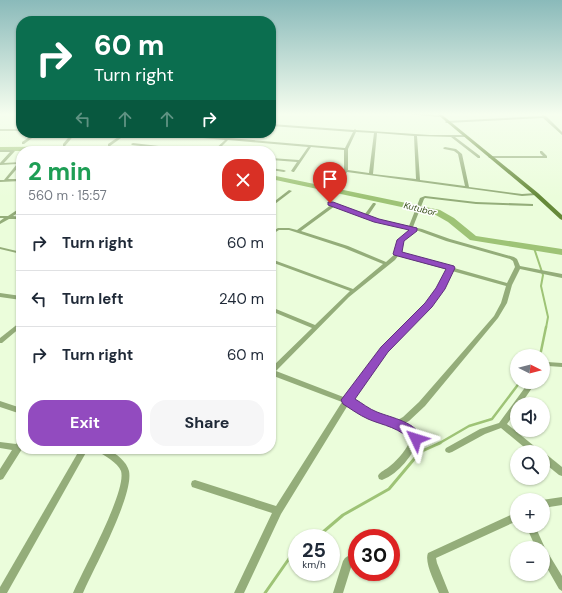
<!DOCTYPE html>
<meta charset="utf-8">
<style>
body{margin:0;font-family:"DM Sans",sans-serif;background:#f6f6f7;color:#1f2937;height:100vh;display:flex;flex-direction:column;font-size:15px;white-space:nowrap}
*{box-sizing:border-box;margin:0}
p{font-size:13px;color:#747a83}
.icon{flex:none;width:22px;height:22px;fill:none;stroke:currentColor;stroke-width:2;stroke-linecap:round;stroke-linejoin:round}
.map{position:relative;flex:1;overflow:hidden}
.side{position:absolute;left:16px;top:146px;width:260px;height:308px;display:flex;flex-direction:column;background:#fff;border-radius:16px;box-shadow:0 1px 3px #0004}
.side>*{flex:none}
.hud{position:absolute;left:16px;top:16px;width:260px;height:122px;border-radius:16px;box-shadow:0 1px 3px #0004;background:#0b6e4f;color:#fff;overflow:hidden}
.needle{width:26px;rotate:96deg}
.fabs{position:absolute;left:510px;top:349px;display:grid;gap:8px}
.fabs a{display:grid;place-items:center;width:40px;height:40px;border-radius:50%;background:#fff;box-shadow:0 1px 3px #0004;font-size:20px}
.speed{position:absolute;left:288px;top:529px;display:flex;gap:8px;font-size:20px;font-weight:700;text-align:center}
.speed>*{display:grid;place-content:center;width:52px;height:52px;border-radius:50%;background:#fff;box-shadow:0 1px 3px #0004;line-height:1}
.speed small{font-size:10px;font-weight:400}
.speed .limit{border:6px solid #d22;background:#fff;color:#111}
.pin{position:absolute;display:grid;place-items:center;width:34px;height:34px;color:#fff;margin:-41px -17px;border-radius:50% 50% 50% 0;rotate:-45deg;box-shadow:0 0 4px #0007}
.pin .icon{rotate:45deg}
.me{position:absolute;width:44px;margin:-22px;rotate:311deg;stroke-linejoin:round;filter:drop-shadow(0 0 3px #0008)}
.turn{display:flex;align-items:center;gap:14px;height:84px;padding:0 12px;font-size:18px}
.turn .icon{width:52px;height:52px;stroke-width:2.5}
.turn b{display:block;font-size:28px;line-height:34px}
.lanes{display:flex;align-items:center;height:38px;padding:0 12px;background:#0003;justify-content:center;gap:20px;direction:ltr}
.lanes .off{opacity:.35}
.round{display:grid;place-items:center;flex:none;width:42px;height:42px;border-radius:16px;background:#f6f6f7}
.summary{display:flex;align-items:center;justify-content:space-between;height:68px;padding:0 12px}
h1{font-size:24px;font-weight:700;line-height:30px;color:#1e9e55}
.cta{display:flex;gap:8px;margin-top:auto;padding:8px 12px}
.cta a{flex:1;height:46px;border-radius:16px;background:#924bbf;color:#fff;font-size:16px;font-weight:700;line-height:46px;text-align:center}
.cta a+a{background:#f6f6f7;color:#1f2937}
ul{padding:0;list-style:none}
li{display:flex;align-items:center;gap:12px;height:56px;padding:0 12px;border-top:1px solid #e0e1e3}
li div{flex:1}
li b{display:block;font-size:15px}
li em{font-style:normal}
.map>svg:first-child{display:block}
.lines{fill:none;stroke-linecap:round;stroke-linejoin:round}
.stream-far2{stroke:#9ec376;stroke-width:2}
.stream-far1{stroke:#9ec376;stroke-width:2.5}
.stream{stroke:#9ec376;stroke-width:3}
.river{fill:#9ec376;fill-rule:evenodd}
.street{fill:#94ad7a;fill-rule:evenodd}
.secondary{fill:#658939;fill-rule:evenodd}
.route{fill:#924bbf;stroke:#5f317c}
.labels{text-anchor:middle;stroke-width:3;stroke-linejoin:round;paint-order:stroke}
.far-water-label{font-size:9px;font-style:italic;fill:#39511b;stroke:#fff}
</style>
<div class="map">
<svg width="562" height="593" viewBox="0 0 562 593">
<rect width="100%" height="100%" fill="#ebfddb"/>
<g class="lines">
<path class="stream-far2" d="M 534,248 L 543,275 L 541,286 L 548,317 L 546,328"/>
<g class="stream-far1">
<path d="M 540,356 L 546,327"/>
<path d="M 438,444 L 469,426 L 492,419 L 520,382"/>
</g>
<g class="stream">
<path d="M 316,538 L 343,515 L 389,489 L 420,452 L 440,443"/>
<path d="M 265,593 L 293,553 L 297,550"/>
</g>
<g class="river">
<path d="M 122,146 L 139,151 L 0,151 L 0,147 Z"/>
<path d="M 271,175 L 440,210 L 454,218 L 476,236 L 562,249 L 562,255 L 470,240 L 448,222 L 434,214 L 271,179 Z"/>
</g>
<g class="street">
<path d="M 408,114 L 428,114 L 440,116 L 439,117 Z"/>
<path d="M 542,115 L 546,116 L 562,132 L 562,135 L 543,118 L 446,123 L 445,122 L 446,121 L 542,116 Z"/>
<path d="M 271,124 L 354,130 L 355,129 L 356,130 L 430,135 L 465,135 L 465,137 L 455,137 L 480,156 L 480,158 L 478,158 L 451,137 L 417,136 L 420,180 L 465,186 L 458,154 L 454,151 L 444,149 L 443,148 L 445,147 L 456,149 L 462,154 L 469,187 L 522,194 L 536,193 L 538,194 L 536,195 L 522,196 L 347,172 L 340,186 L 338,187 L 336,186 L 344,171 L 344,150 L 311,147 L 294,172 L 293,172 L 291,171 L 297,162 L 271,160 L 271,158 L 299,160 L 308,147 L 228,140 L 217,151 L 213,151 L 225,140 L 159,134 L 157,133 L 170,133 L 345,148 L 353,132 L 271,126 ZM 356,132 L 374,133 L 369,173 L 348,170 L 348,149 ZM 377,133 L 414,136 L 416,179 L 373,174 Z"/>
<rect x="0" y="129" width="21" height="2"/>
<path d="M 35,133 L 39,133 L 24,144 L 22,144 L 22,142 Z"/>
<path d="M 72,133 L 76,133 L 65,146 L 63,146 L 63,144 Z"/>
<path d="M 124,133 L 128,133 L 110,146 L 108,146 L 108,144 Z"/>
<path d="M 133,143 L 193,150 L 195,151 L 185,151 L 132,145 L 131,144 Z"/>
<path d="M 0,150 L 13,150 L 15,151 L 4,163 L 21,162 L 21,164 L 8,179 L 21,179 L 21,181 L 0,182 L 0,180 L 4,180 L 17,164 L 0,165 L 0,163 L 10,152 L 0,152 Z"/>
<path d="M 540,151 L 542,151 L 547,156 L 547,158 L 490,158 L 488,157 L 490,156 L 543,156 L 540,153 Z"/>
<path d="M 271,168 L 284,170 L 286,171 L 284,172 L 271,170 Z"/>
<path d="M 289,190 L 292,191 L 271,207 L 271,204 Z"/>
<path d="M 425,196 L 476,202 L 533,204 L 533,206 L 532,206 L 476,204 L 425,198 L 424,199 L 413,227 L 422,229 L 450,239 L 514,257 L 517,259 L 520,266 L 562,274 L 562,278 L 520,269 L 512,285 L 507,303 L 498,318 L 425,406 L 409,421 L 403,424 L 418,434 L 420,439 C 412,455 400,473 382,480 L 379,479 L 378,476 C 380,471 386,470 390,466 C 399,459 407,448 412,438 L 394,426 L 369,417 L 348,405 L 281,514 L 244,593 L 234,593 L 272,513 L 192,487 L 191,484 L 192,481 L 195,480 L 276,506 L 342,402 L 271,375 L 271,368 L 312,328 L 271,311 L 271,307 L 315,325 L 350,291 L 271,262 L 271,259 L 353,289 L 383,264 L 344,248 L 289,230 L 279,230 L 271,235 L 271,232 L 278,228 L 289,228 L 297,230 L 331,205 L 328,203 L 330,202 L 365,214 L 373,203 L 375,203 L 376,204 L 368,216 L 377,219 L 409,226 L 420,198 ZM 335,206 L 363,217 L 363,218 L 412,229 L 399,239 L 395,254 L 386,262 L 348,246 L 301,231 ZM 416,230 L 446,241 L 510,259 L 513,261 L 515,267 L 507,283 L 454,268 L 453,267 L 449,267 L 400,253 L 403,241 ZM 398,256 L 448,270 L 438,289 L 426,304 L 383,348 L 346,398 L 276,371 L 349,297 L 395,260 ZM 452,271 L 506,286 L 501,303 L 494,316 L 419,402 L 403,417 L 396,421 L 375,413 L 352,400 L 387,352 L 430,306 L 443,289 Z"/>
<path d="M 20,208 L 21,208 L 21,211 L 13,216 L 21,217 L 21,219 L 9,219 L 0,224 L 0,221 L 4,218 L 0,218 L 0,216 L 8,216 Z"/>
<path d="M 0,247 L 21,252 L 21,254 L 0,249 Z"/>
<path d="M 0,293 L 21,296 L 21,300 L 0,297 Z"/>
<path d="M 21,322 L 21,327 L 2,343 L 0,343 L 0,338 L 19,323 Z"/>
<path d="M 547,362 L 562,363 L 562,367 L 548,366 L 543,368 L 543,363 Z"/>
<path d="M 529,382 L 536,382 L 521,404 L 517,404 L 517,410 L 507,424 L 539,450 L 540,452 L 530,452 L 501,428 L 485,434 L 452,452 L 449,453 L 446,452 L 445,450 L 446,448 L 480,429 L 499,423 Z"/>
<path d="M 0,401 L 21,408 L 21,414 L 0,407 Z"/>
<path d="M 21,441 L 21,449 L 22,449 L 3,479 L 0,480 L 0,469 L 12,450 L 0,448 L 0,442 L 16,444 L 18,442 Z"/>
<path d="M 80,449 L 88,449 L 7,593 L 0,593 L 0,587 Z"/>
<path d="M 96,449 C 100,449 105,448 108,450 C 116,453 127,462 129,471 C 134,495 94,568 83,593 L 73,593 C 83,570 127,491 121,471 C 118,463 104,455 97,451 Z"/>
<path d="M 543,453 L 546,454 L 562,467 L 562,476 L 559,475 L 543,462 Z"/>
<path d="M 562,497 L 562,505 L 543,508 L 542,500 Z"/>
<path d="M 517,512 L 517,521 L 436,558 L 437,563 L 449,593 L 439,593 C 435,583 424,562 428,553 Z"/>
<path d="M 526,526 L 535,526 L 545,548 L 562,576 L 562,591 L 559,589 L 543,561 L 543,548 L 536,548 Z"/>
<path d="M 348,556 L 351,558 L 353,561 L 343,593 L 333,593 L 343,561 L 345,558 Z"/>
</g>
<path class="secondary" d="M 441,114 L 538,193 L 562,215 L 562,220 L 560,219 L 534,195 L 437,114 Z"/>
</g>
<linearGradient id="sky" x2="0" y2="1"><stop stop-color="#8ababa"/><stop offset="0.58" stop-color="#f6feef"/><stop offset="1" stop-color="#f6feef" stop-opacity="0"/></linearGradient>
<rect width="562" height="197" fill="url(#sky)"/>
<path class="route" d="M 328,202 L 333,202 L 379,219 L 417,228 L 417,231 L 404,241 L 402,252 L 454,266 L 455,268 L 445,289 L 432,307 L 388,352 L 355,399 C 362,403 369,409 377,412 C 392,418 417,422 422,439 L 420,443 L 416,445 L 411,443 C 404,428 381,425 368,419 C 359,415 351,409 343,404 L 341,400 L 381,347 L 425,303 L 436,288 L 446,269 L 394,255 L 393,254 L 397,240 L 409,230 L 374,222 L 328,205 Z"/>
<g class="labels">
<g class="far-water-label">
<text transform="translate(420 209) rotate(14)" y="3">Kutubor</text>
</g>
</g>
</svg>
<div class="fabs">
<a><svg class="needle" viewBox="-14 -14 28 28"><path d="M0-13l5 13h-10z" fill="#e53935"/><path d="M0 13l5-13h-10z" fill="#747a83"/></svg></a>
<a><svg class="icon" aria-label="sound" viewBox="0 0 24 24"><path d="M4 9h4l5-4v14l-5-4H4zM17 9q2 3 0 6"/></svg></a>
<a><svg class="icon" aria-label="search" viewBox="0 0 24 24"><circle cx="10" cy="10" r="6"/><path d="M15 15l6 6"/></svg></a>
<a>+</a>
<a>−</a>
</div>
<div class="speed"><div>25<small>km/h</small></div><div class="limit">30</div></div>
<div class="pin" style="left:330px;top:203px;background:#d93025"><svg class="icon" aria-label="arrive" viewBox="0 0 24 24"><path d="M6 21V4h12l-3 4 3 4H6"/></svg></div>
<svg class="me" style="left:416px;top:439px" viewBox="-20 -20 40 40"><path d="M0-17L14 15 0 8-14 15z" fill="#924bbf" stroke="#fff" stroke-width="4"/></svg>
<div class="hud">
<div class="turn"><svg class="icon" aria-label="right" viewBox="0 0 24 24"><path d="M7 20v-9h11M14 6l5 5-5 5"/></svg><div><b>60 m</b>Turn right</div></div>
<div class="lanes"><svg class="icon off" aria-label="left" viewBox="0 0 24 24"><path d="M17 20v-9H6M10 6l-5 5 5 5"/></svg><svg class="icon off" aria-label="ahead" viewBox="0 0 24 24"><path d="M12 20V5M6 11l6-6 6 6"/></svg><svg class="icon off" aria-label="ahead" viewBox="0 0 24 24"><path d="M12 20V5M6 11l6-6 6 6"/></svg><svg class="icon" aria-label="right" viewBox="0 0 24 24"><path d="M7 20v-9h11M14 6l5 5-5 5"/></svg></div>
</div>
<section class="side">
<div class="summary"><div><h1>2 min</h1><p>560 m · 15:57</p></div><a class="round" style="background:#d93025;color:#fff"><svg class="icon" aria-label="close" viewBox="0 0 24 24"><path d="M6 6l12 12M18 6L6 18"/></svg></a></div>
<ul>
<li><svg class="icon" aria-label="right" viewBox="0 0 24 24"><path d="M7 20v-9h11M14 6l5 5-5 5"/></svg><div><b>Turn right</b></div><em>60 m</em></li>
<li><svg class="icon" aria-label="left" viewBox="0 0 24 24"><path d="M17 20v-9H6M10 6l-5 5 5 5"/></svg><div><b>Turn left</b></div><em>240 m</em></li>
<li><svg class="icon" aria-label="right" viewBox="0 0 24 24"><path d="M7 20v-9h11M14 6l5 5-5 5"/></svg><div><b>Turn right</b></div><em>60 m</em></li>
</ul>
<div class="cta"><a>Exit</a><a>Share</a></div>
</section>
</div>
